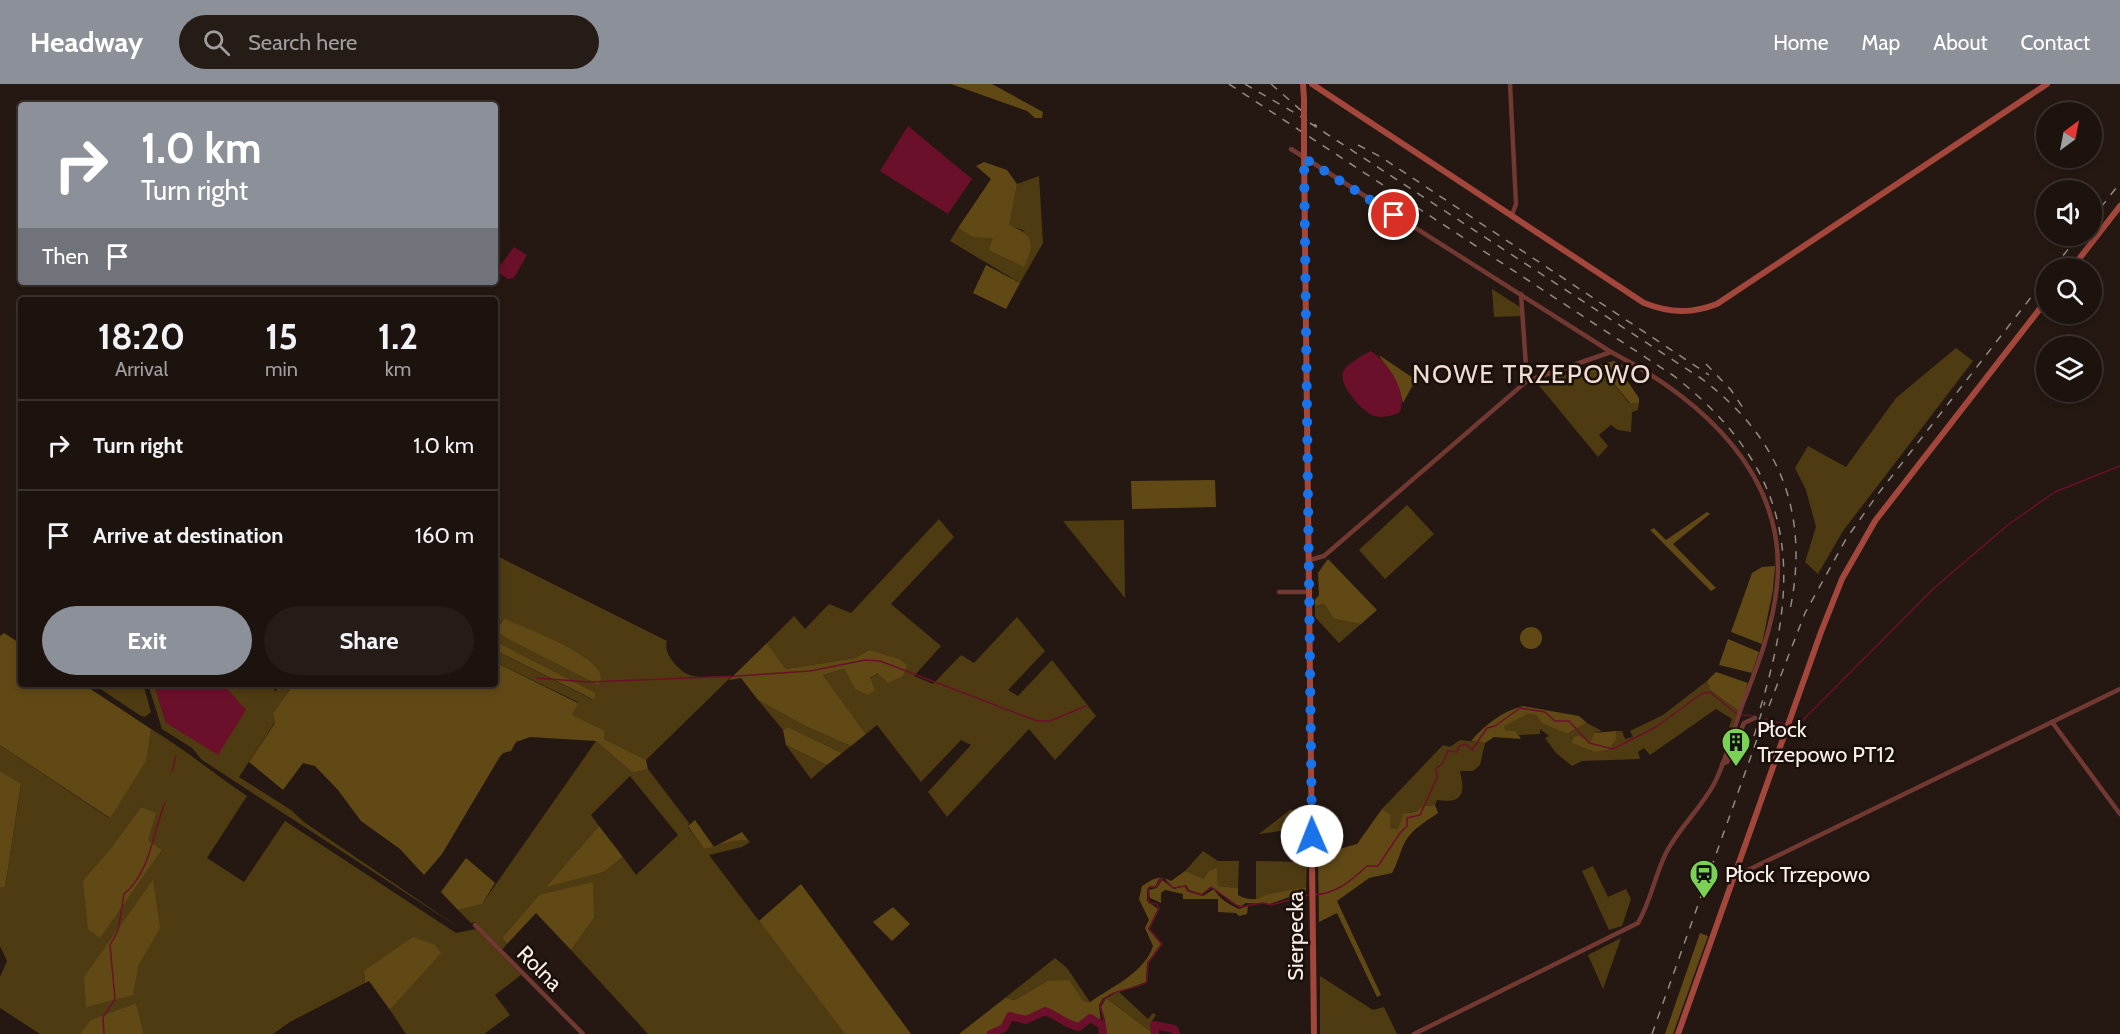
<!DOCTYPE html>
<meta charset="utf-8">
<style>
body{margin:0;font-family:Cabin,sans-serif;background:#251b17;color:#f1f3f6;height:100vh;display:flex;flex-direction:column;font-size:22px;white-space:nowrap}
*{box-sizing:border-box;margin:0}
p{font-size:20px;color:#a09e9e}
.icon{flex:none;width:33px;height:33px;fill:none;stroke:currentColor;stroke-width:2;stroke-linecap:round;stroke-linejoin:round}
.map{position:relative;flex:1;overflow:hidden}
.details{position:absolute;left:18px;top:213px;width:480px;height:390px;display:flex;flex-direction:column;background:#1c120e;border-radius:6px;box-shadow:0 3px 9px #0003,0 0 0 2px #3a322e}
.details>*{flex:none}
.top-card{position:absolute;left:18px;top:18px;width:480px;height:183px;border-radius:6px;box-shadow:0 3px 9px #0003,0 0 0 2px #3a322e;background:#8c9099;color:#fff;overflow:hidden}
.needle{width:39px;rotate:32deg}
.buttons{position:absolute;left:2036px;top:18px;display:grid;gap:12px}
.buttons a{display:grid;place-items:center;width:66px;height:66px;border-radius:50%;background:#1c120e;box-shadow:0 3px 9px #0003,0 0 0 2px #3a322e;font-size:30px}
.pin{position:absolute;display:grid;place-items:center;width:51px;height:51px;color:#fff;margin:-26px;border:3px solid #fff;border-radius:50%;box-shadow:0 2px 6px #0007}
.me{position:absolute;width:66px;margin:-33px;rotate:359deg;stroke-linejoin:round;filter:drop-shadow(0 0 4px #0008)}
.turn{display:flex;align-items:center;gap:21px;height:126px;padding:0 24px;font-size:27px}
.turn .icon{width:78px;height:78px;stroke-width:2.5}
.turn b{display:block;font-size:42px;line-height:51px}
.then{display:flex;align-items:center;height:57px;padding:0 24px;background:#0003;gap:12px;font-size:22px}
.eta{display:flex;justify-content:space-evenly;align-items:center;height:102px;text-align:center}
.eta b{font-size:36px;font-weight:800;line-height:42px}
.primary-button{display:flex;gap:12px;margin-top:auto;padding:12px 24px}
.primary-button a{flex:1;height:69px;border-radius:36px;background:#8c9099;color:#fff;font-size:24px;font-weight:800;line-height:69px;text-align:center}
.primary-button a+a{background:#251b17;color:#f1f3f6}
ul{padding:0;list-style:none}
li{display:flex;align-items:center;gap:18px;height:90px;padding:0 24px;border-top:2px solid #3a322e}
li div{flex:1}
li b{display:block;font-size:22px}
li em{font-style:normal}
header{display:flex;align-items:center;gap:36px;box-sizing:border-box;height:84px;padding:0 30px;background:#8c9099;color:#fff}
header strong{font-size:28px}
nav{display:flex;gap:33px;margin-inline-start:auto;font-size:21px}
.search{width:420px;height:54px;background:#251b17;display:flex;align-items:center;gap:15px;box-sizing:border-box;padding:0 21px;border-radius:33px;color:#a09e9e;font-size:22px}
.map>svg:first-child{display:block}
.green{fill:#4e3b12;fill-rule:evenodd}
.forest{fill:#614916}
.water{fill:#6b102a}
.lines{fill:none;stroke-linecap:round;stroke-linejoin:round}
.stream{stroke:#6b102a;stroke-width:1.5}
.river{stroke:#6b102a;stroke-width:8}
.street{stroke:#723932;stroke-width:4.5}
.secondary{stroke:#a3463c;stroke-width:6}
.rail{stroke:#948983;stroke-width:1.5;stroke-dasharray:8 8;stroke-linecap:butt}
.secondary-bridge{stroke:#a3463c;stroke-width:6}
.route{stroke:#1a73e8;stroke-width:10;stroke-dasharray:0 18}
.labels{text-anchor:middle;stroke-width:5;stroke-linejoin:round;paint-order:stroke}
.poi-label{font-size:22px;fill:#f9f0eb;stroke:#1b0f09;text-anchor:start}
.street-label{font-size:22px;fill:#f9f0eb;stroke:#1b0f09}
.quarter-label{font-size:26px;letter-spacing:1.5px;fill:#efdcd3;stroke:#1b0f09}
</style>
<header>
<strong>Headway</strong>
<div class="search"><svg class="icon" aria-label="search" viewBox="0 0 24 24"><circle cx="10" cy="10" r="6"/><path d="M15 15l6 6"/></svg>Search here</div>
<nav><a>Home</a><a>Map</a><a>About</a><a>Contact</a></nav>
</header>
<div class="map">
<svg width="2120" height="950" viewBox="0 0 2120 950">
<rect width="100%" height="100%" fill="#251812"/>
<g class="green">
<path d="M 1039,92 L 1043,159 L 1020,199 L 950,157 L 958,144 C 982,158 1000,153 1025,147 L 1008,141 L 1017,100 Z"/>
<path d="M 1492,205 L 1520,223 L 1521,232 L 1494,233 Z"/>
<path d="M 1956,264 L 1973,277 L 1843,447 L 1818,490 L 1805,478 L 1816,443 L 1806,406 L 1795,384 L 1808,362 L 1846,383 L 1896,314 Z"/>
<path d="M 1575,288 L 1605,289 L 1629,319 L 1639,319 L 1638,326 L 1632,328 L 1631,348 L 1618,346 L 1611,341 L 1599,351 L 1608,362 L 1598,373 L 1537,299 Z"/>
<path d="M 1407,421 L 1434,450 L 1385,495 L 1359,466 Z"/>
<path d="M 939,435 L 954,453 L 891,520 L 941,562 L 914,592 L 933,600 L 961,571 L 974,579 L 1017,533 L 1045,567 L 1008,606 L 1018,612 L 1052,576 L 1096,632 L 1055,676 L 1029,645 L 947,733 L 928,708 L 971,661 L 961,656 L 921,698 L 877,641 L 866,650 L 823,591 L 844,585 L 855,605 L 878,589 L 869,566 L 855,574 L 786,585 L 767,559 L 794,532 L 805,545 L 829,520 L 851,529 Z"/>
<path d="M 1124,436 L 1125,514 L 1063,437 Z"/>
<path d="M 495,471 L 667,557 C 665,564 667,569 671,575 C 689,600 704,592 732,592 L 646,676 L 604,655 L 604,646 L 571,631 L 578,618 L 495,578 L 495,566 L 593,616 L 596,609 L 495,557 L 495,548 L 600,600 L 598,585 L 580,571 L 504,534 L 495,544 Z"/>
<path d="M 1324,520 L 1334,535 L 1361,540 L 1339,559 L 1315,533 L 1315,522 Z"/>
<path d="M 1707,597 L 1710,606 L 1739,627 L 1732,644 L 1729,643 L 1732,635 L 1716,625 L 1650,671 L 1644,664 L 1638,668 L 1640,675 L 1582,677 L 1572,682 L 1556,669 L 1545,654 L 1549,652 L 1540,645 L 1540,650 L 1519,651 L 1516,647 L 1504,646 L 1504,641 L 1528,630 L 1536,631 L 1543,639 L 1567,650 L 1587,639 L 1602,647 L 1594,649 L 1594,656 L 1588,665 L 1595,668 L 1609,666 L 1616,656 L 1616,647 L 1622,647 L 1625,655 L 1633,653 L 1630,647 L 1663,631 Z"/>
<path d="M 93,600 L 143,600 L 151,628 L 145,633 L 141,632 Z"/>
<path d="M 148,600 L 154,600 L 166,639 L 245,626 L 223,600 L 272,600 L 275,608 L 281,600 L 294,600 L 273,629 L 275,638 L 239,693 L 291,726 L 304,738 L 461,845 L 202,676 L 192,664 L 162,645 Z"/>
<path d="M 758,616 L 805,642 L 851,662 L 842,669 L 788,643 L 783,646 Z"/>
<path d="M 151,645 C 185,665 214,690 247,712 L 207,774 L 244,798 L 285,737 L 456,849 L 476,845 L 521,891 L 495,911 L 510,931 L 484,950 L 406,950 L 390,926 L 440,869 L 364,887 L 365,899 L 290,938 L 273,950 L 144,950 L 136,919 L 90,936 L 80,950 L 40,950 L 0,924 L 0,893 L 7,877 L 0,862 L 0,804 L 5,803 L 21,701 L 0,687 L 0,661 L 109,734 L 145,677 ZM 141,723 L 148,756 L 162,766 L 100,853 L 83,796 L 111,764 Z"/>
<path d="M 1460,656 L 1485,659 L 1480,681 L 1473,687 L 1460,687 C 1465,709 1464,720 1437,716 L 1435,721 L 1423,722 L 1419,727 L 1410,728 L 1398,745 L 1389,744 L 1391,731 L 1382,725 L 1443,661 L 1450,663 Z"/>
<path d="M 596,657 L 633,689 L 648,685 L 689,739 L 688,743 L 704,765 L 738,756 L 748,756 L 750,758 L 742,763 L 709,771 L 845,950 L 648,950 L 571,866 L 594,834 L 539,811 L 502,854 L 507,860 L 502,866 L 475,838 L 471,839 L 458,826 L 482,820 ZM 630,692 L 678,751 L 636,791 L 623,773 L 604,788 L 547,802 L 599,742 L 591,731 Z"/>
<path d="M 786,661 L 827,681 L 811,695 Z"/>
<path d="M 1291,725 L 1307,745 L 1307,752 L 1301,744 L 1259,750 Z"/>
<path d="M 1203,767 L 1218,777 L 1239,777 L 1238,804 L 1218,802 L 1217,784 L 1204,795 L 1186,790 L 1185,787 Z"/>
<path d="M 1256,777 L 1307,778 L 1306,803 L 1256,815 Z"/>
<path d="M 1593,782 L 1608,813 L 1626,805 L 1631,815 L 1622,842 L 1609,846 L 1582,787 Z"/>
<path d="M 1621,854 L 1603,905 L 1588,871 Z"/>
<path d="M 1055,874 L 1067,884 L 1090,918 L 1083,917 L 1047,897 L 1015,916 L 1005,914 Z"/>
<path d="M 1320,892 L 1373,926 L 1384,923 L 1397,950 L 1320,950 Z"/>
<path d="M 1119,908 L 1148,935 L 1153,929 L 1156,931 L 1152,937 L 1155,940 L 1152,941 L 1154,950 L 1106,914 Z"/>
</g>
<g class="forest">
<path d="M 951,0 L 992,0 L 1043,28 L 1042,34 L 1035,34 L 1027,27 Z"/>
<path d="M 984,78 L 1007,86 L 1017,100 L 1009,141 C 1033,151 1036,158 1024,183 L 989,166 L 993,154 L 973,153 L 958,144 L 991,95 L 976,82 Z"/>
<path d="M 986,181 L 1020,199 L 1006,225 L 973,209 Z"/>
<path d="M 1379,271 L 1413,294 L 1414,299 L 1403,319 L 1399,305 Z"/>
<path d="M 1614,277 L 1623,282 L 1619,285 L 1639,314 L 1639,319 L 1630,319 L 1605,289 L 1575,288 Z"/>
<path d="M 1215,396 L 1216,423 L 1132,425 L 1131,397 Z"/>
<path d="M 1707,428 L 1710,430 L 1673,460 L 1716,504 L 1711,507 L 1650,446 L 1654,444 L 1666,456 Z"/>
<path d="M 1328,475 L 1377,526 L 1361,540 L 1334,535 L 1324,520 L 1315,522 L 1315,516 L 1319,511 L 1318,489 Z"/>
<path d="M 1775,482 L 1773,506 L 1762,560 L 1731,548 L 1752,489 L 1762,483 Z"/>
<path d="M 504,534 C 531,547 576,562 596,583 C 601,588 602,595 599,601 L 495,548 Z"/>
<circle cx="1531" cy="554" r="11"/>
<path d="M 4,549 L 21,560 L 21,600 L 83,600 L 151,645 L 146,677 L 110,734 L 0,661 L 0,552 Z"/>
<path d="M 1728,555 L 1759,568 L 1752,589 L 1719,581 Z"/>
<path d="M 495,557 L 596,609 L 594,616 L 495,566 Z"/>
<path d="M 767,559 L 786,585 L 855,574 L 869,566 L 899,575 L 907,581 L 903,592 L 888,599 L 878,589 L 870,594 L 875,606 L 868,611 L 855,605 L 844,585 L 823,591 L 866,650 L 851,662 L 805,642 L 758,616 L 741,594 L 729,596 Z"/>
<path d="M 495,578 L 578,619 L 572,631 L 604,646 L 604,655 L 646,676 L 648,685 L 633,689 L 596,657 L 530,653 L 516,658 L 511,667 L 503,669 L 499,674 L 442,770 L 424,791 L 400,765 L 361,737 L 338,706 L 315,682 L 303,679 L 283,706 L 249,678 L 275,639 L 273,629 L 294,600 L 495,600 Z"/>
<path d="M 1716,588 L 1748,599 L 1739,627 L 1710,606 L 1707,597 Z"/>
<path d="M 1523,622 L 1579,632 L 1587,639 L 1567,650 L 1542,639 L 1536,631 L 1528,630 L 1504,642 L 1505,646 L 1516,647 L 1521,655 L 1494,653 L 1485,659 L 1471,657 C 1486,640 1501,628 1523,622 Z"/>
<path d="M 788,643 L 842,669 L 827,681 L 786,661 L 783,646 Z"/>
<path d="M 1616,647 L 1616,656 L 1609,666 L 1595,668 L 1572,659 L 1574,653 L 1579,652 L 1591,658 L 1594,649 Z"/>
<path d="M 0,687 L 21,700 L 5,803 L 0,804 Z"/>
<path d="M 1435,721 L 1438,729 C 1425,738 1409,747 1403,762 C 1399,772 1397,780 1392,789 L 1369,794 L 1337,817 L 1381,911 L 1377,913 L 1337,829 L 1319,838 L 1318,771 L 1357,760 L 1382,725 L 1391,731 L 1390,744 L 1398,745 L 1403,730 L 1418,727 L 1423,722 Z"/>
<path d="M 141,723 L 156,729 L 148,756 L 162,766 L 100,854 L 88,845 L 83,796 L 111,764 Z"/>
<path d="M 695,736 L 714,763 L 742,748 L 748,756 C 733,755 719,762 704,765 L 688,742 Z"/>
<path d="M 599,742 L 623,773 L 604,788 L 546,803 Z"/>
<path d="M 466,774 L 495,799 L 482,820 L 458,826 L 441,808 Z"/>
<path d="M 1217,784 L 1218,802 L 1238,804 L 1238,811 C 1246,816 1257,817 1265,811 L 1306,803 L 1306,807 L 1270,820 L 1246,819 L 1241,822 C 1228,820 1222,807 1211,803 L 1202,810 L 1189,806 L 1186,801 L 1174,804 L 1164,794 L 1159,795 L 1155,803 L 1150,802 L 1147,805 L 1147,817 L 1158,825 L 1148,845 L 1161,860 L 1147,879 L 1146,898 L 1103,914 L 1099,921 L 1101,939 L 1089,932 L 1081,941 L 1062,938 L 1059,930 L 1045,926 L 1026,935 L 1008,931 L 1004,943 L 990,950 L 959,950 L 1005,914 L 1015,916 L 1047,897 L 1069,896 L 1083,917 L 1090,918 C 1112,903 1145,888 1153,862 L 1145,844 L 1149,836 L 1139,815 L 1142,802 C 1153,795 1158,790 1171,797 L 1185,787 L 1204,795 L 1209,787 Z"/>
<path d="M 153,796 L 160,844 L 138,882 L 133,911 L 86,923 L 84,893 Z"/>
<path d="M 1162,796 L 1174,805 L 1184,802 L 1188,807 L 1203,812 L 1214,805 C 1218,814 1230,821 1239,825 L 1248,822 L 1247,830 L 1239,832 L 1236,829 L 1218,828 L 1218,815 L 1183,815 L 1183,810 L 1165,806 L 1161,809 L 1161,819 L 1150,814 L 1149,806 L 1157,804 Z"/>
<path d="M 593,798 L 594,834 L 571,866 L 536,829 L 507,860 L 502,854 L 539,811 Z"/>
<path d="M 801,800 L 911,950 L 845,950 L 759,837 Z"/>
<path d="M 893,823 L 910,840 L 892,857 L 873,838 Z"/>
<path d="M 1700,849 L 1708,852 L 1673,950 L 1665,950 Z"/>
<path d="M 413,853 L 435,861 L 441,869 L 390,926 L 369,897 L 365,899 L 364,887 Z"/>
<path d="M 1106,914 L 1154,950 L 1104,950 L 1105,936 L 1101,923 Z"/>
<path d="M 136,919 L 144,950 L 80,950 L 90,936 Z"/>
</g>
<g class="water">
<path d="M 908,42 L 972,95 L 948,130 L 880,87 Z"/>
<path d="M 514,163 L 527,171 L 514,194 L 508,195 L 496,187 Z"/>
<path d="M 1370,267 C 1387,275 1410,311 1399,329 C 1390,332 1381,335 1372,331 C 1361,326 1336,299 1344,286 C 1350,278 1362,272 1370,267 Z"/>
<path d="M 154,600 L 223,600 L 246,626 L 218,671 L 166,639 Z"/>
</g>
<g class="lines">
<g class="stream">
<path d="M 537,594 L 588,598 L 737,592 L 810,587 L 865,576 L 880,577 L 1037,637 L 1050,637 L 1086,622"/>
<path d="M 1742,631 L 1756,632"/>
<path d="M 1765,635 L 1787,641"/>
<path d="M 1791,642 L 1800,639 L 1934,504 L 2009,440 L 2055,408 L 2120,382"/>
<path d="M 172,687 L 176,672"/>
<path d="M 1313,811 C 1336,810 1351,797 1367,782 L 1378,782 L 1400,749 L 1407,742 L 1407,734 L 1420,731 L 1437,694 L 1436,684 L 1442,680 L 1448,667 L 1457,668 L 1459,662 L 1466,660 L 1472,666 L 1487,644 L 1495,642 L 1520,624 L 1545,628 L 1555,637 L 1569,637 L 1589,659 L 1613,665 L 1656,643 L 1701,610 L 1710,608 L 1737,630"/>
<path d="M 1102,941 L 1104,936 L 1100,921 C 1109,903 1132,908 1147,898 L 1148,879 L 1162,860 L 1149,845 L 1159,825 L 1157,820 L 1149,819 L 1148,805 L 1150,803 L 1156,803 L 1161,795 L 1174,804 L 1185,802 L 1188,807 L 1202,811 L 1211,803 L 1239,823 L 1263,819 L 1271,821 L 1309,811"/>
<path d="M 104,950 L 103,933 L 115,915 L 110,861 L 118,847 L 124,810 C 151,787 152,750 165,719"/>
</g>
<g class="river">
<path d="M 991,950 L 1004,944 L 1010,932 L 1026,936 L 1045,927 C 1058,932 1065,940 1079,943 L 1090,934 L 1102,941 L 1103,950"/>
<path d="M 1155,950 L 1154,941 L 1174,945 L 1176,950"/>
</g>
<g class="street">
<path d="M 1510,0 L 1516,120 L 1512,131"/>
<path d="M 1291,65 L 1611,268"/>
<path d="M 1521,210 L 1527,297"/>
<path d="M 1310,476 L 1324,472 L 1527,297 L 1611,268 C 1700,314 1788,390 1777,501 C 1773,542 1758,581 1743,619 C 1733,646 1727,675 1714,700 C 1701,724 1680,743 1667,767 C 1655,790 1651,817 1638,839 L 1414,950"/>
<path d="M 1279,508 L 1310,508"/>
<path d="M 1765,638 L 1784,648"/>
<path d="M 2052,638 L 2120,730"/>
<path d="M 1722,680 L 1727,678 L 1744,639 L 1755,634"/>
<path d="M 1736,785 L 1742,789 L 2120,605"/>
<path d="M 475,841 L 583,950"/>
</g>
<g class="secondary">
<path d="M 1303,0 L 1304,15"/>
<path d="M 1312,0 L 1644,219 C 1670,229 1691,230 1717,220 L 2047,0"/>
<path d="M 1304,69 L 1314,950"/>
<path d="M 2072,184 L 2120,122"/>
<path d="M 1678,950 L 1821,548 L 1842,495 L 1875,437 L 2046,217"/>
</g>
<g class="rail">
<path d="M 1229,0 L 1674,292 C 1795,387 1803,485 1760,625"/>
<path d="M 1245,0 L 1317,42"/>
<path d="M 1271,0 L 1303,28"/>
<path d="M 1310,39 L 1702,295 C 1780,354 1810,429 1790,526"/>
<path d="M 1358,61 L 1381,73 L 1709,291"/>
<path d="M 2091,136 L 2120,99"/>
<path d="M 2053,184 L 2079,152"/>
<path d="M 1706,280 L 1731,306 L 1743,324"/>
<path d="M 1769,622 L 1805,529 L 1846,455 L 1878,410 L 2046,194"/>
<path d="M 1754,652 L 1765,618"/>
<path d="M 1652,950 L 1761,644"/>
</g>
<path class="secondary-bridge" d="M 1304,15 L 1304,69"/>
</g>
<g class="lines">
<path class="route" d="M 1312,752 L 1304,74 L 1394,131"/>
</g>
<defs>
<g id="building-pin" transform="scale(1.5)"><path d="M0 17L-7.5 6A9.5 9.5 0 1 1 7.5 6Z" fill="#7ad156" stroke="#1b0f09"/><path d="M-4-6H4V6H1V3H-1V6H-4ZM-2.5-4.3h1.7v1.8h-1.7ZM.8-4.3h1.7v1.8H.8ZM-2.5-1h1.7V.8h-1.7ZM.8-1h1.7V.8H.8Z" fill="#111"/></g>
<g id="station-pin" transform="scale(1.5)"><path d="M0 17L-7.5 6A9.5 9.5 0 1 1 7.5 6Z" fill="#7ad156" stroke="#1b0f09"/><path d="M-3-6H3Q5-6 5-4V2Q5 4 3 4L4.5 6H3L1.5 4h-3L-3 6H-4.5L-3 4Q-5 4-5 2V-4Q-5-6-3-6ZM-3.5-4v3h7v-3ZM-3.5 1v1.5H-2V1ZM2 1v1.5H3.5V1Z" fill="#111"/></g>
</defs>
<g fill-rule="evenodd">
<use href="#building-pin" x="1736" y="658"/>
<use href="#station-pin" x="1704" y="790"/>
</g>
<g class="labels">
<g class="poi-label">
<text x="1757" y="653">Płock<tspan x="1757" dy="25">Trzepowo PT12</tspan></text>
<text x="1725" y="798">Płock Trzepowo</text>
</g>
<g class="street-label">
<text transform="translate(1295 852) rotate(-90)" y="8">Sierpecka</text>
<text transform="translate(540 884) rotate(45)" y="8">Rolna</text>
</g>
<g class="quarter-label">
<text x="1532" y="299">NOWE TRZEPOWO</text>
</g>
</g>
</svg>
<div class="buttons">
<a><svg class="needle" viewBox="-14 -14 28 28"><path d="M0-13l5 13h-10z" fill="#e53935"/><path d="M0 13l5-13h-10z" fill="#a09e9e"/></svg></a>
<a><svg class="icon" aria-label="sound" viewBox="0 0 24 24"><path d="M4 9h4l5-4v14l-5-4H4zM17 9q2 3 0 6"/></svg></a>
<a><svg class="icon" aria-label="search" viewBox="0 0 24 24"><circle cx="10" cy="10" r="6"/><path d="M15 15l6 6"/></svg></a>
<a><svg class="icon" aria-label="layers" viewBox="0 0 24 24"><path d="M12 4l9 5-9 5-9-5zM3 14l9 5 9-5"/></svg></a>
</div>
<div class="pin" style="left:1394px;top:131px;background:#d93025"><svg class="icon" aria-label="arrive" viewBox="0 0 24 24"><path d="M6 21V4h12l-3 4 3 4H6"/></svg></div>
<svg class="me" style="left:1312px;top:752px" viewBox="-20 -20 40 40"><circle r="19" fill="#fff"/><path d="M0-13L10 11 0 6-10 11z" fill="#1a73e8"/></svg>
<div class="top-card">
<div class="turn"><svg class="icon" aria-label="right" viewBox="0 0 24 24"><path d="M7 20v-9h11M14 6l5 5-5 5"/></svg><div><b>1.0 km</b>Turn right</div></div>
<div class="then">Then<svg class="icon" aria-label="arrive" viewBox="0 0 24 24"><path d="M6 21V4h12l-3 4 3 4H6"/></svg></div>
</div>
<section class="details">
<div class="eta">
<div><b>18:20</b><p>Arrival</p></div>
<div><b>15</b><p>min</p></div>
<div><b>1.2</b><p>km</p></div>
</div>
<ul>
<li><svg class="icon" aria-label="right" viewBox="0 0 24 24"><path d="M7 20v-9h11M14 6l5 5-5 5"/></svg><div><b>Turn right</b></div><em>1.0 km</em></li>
<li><svg class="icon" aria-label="arrive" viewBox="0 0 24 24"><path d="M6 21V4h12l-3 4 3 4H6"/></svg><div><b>Arrive at destination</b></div><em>160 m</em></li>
</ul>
<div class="primary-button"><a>Exit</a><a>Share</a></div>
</section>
</div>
